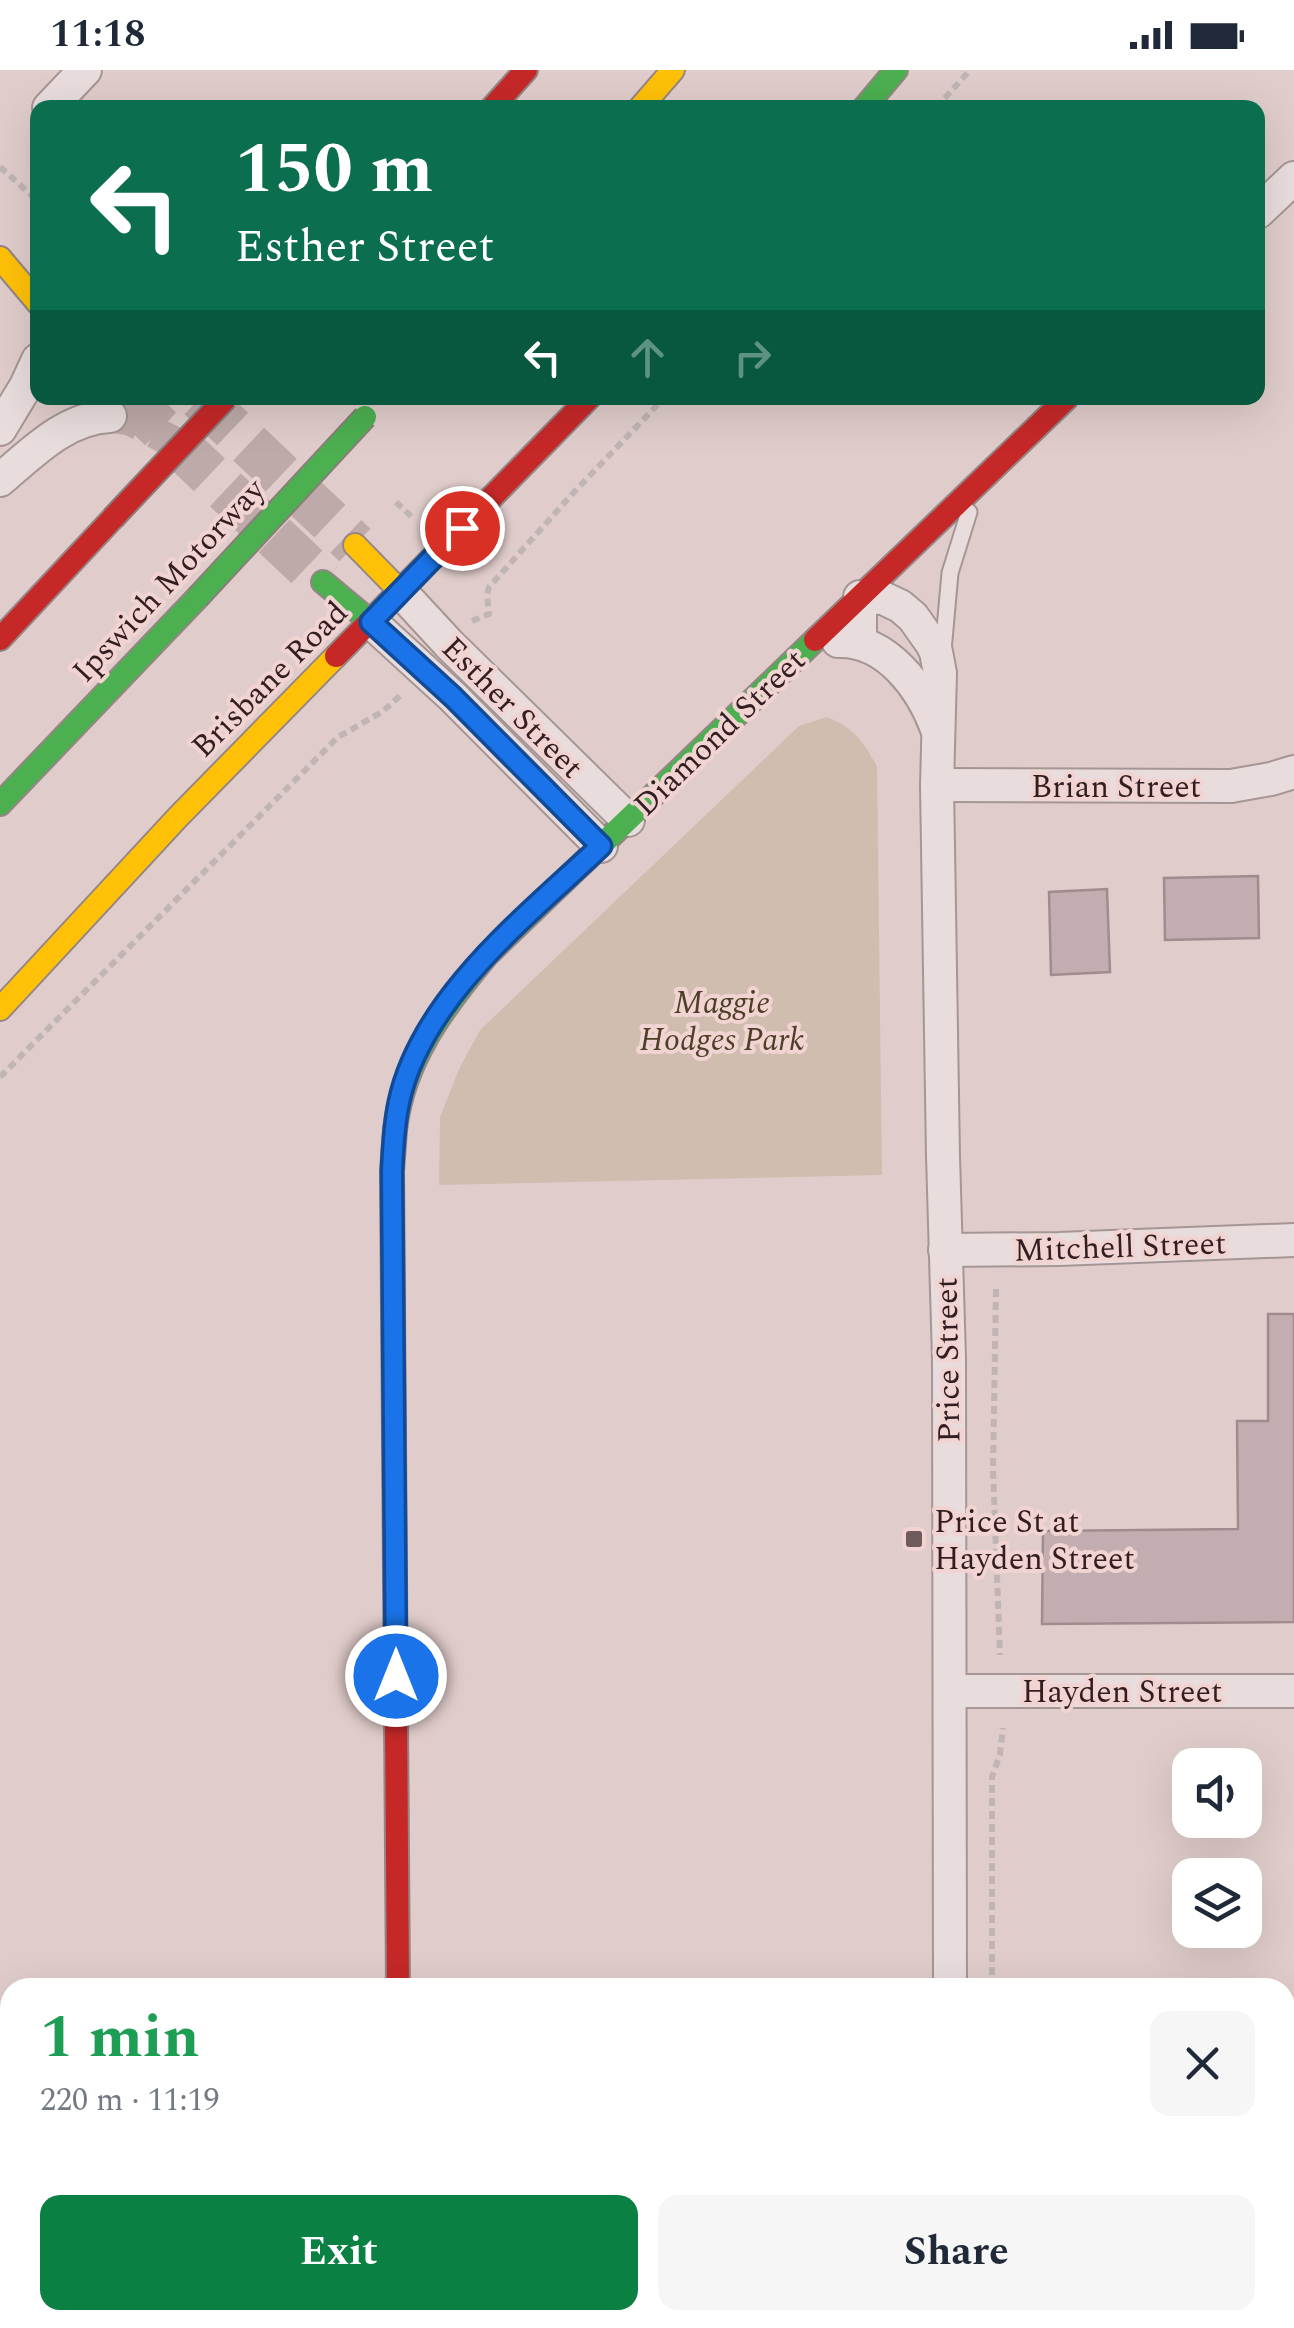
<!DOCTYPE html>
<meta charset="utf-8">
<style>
body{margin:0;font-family:Spectral,serif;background:#f6f6f7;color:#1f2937;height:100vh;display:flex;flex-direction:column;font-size:38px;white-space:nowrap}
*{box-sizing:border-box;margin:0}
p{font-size:32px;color:#747a83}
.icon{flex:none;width:55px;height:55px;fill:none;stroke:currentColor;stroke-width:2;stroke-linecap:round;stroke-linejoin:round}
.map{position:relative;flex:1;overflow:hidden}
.drawer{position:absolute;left:0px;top:1908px;width:1295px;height:352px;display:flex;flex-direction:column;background:#fff;border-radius:30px 30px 0 0;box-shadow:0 10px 40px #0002}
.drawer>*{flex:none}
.top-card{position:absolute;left:30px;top:30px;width:1235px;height:305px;border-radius:20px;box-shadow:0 10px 40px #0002;background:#0b6e4f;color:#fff;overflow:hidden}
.controls{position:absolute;left:1172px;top:1678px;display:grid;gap:20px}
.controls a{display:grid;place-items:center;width:90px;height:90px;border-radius:20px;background:#fff;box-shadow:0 10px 40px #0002;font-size:50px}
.pin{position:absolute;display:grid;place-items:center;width:85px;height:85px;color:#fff;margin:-42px;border:5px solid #fff;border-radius:50%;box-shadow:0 2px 10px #0007}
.me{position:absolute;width:110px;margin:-55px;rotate:0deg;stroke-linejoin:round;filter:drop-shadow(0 0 8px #0008)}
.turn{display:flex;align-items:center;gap:35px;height:210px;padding:0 40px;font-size:45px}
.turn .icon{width:130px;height:130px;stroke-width:2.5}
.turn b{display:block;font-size:70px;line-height:85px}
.lanes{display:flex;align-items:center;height:95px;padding:0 40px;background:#0003;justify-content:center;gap:50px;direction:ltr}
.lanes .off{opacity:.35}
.round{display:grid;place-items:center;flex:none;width:105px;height:105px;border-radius:20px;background:#f6f6f7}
.head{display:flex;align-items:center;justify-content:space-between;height:170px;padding:0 40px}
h1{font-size:60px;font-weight:700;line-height:75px;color:#1e9e55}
.action{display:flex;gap:20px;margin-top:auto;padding:20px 40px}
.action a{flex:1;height:115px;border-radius:20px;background:#0b8043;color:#fff;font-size:40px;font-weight:700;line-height:115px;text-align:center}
.action a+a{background:#f6f6f7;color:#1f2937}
.status{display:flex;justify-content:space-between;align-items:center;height:70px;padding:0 50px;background:#fff;direction:ltr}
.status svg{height:28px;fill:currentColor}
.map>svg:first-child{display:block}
.green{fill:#d1bcb0}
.building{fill:#c3adb0;stroke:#a08c8e;stroke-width:2.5}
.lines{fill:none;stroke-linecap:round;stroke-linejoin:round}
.street-tunnel{stroke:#bdaaa9;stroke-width:32;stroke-dasharray:32 16;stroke-linecap:butt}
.secondary-tunnel{stroke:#bdaaa9;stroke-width:45;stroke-dasharray:45 22;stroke-linecap:butt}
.lane-casing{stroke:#a59595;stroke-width:19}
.street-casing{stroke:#a59595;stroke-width:36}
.fast-casing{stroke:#958585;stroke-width:26}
.slow-casing{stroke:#958585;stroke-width:26}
.jam-casing{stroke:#958585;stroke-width:26}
.path{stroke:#c1b4b4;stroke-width:6;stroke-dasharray:8 5;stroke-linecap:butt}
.lane{stroke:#e8dddc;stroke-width:15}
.street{stroke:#e8dddc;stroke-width:32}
.fast{stroke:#4caf50;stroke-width:22}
.slow{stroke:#ffc107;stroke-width:22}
.jam{stroke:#c62828;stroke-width:22}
.fast-bridge-casing{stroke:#8b7c7c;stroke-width:26;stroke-linecap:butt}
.jam-bridge-casing{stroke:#8b7c7c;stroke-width:26;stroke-linecap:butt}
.fast-bridge{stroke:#4caf50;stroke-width:22}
.jam-bridge{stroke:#c62828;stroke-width:22}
.route-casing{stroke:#114b97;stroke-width:25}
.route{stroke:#1a73e8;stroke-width:18}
.poi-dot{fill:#6f5b5c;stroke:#f1d4d2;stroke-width:4}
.labels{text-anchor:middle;stroke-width:8;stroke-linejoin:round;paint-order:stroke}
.street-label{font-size:32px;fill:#321e21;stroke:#f1d4d2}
.park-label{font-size:32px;font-style:italic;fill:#4c3e27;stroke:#f1d4d2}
.poi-label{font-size:32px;fill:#321e21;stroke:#f1d4d2;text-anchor:start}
</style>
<div class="status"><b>11:18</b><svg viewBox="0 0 49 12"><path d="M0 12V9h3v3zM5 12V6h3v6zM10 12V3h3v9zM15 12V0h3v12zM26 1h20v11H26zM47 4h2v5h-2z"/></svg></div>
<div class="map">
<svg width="1294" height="2258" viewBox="0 0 1294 2258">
<rect width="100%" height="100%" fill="#e0cdcb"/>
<path class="green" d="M 827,647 C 855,658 863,672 877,696 L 882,1105 L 439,1115 L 440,1047 L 459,999 L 480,960 L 799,656 Z"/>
<g class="building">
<path d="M 1258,806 L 1259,868 L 1165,870 L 1164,808 Z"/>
<path d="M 1107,819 L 1110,902 L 1051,905 L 1049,822 Z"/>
<path d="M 1268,1244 L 1294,1244 L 1294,1552 L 1042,1554 L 1043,1461 L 1238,1459 L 1237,1351 L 1268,1351 Z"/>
</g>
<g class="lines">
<path class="street-tunnel" d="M 110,346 L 131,350 L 175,373"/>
<g class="secondary-tunnel">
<path d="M 128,328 L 323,512"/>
<path d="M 200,328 L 355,475"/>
</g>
<g class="lane-casing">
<path id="lane" d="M 943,581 L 950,503 L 969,442"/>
</g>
<g class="street-casing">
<g id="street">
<path d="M 49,38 L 85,0"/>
<path d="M 1258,142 L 1294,108"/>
<path d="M 0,359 L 26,316 L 38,290"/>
<path d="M 0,410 C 32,383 65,348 110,346"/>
<path d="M 400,521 L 449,574 L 628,750"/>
<path d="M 371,552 L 453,627 L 601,776"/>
<path d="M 838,571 C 887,569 922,618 937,659"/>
<path d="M 860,573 L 860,527 L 883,528 L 900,536 L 913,547 L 932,574 L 936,582 L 940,603 L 937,715 L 943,1086 L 949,1289 L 950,1918"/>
<path d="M 937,715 L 1231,716 L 1271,709 L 1294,702"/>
<path d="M 945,1180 L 1059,1179 L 1294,1170"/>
<path d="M 950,1621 L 1294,1621"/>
<path d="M 1285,2087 L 1294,2087"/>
<path d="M 400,2250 L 400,2258"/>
<path d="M 950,2258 L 950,2250"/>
</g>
</g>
<g class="fast-casing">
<g id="fast">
<path d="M 864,38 L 896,0"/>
<path d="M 323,512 L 371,552"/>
<path d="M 0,734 L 198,527"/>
<path d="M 395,1060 C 403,990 443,938 487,885 L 815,570"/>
</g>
</g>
<g class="slow-casing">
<g id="slow">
<path d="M 640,38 L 673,0"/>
<path d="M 0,188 L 38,233"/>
<path d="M 355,475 L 400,521"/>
<path d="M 0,939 L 178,747 L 336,586"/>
</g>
</g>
<g class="jam-casing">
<g id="jam">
<path d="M 492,38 L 526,0"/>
<path d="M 0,569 L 113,448"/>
<path d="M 815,570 L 1067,328"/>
<path d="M 336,586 L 589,328"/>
<path d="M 395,1060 L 392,1101 L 398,1918"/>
</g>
</g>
<g class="path">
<path d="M 936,38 L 970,0"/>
<path d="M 0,97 L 38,131"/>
<path d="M 396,432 L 414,449"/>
<path d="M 472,551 L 489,544 L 487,525 L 489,517 L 575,421 L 664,328"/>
<path d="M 0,1007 L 338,667 L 382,642 L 401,625"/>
<path d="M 996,1219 L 993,1400 L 1000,1585"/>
<path d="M 992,1918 L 992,1707 L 1000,1684 L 1003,1658"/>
<path d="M 995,2250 L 995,2258"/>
</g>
<use href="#lane" class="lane"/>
<use href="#street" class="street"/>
<use href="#fast" class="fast"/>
<use href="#slow" class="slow"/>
<use href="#jam" class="jam"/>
<g class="fast-bridge-casing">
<path id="fast-bridge" d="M 198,527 L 365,347"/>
</g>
<g class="jam-bridge-casing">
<path id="jam-bridge" d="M 113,448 L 226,328"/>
</g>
<use href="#fast-bridge" class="fast-bridge"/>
<use href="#jam-bridge" class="jam-bridge"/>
</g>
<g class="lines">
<g class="route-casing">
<path id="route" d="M 396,1606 L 392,1101 C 393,1078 394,1055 399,1032 C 421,928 527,846 601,776 L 453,627 L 371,552 L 462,458"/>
</g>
<use href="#route" class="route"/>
</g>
<rect class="poi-dot" x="904" y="1459" width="20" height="20" rx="5"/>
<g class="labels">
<g class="street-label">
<text transform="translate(168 510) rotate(-47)" y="11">Ipswich Motorway</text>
<text transform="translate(269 609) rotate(-45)" y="11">Brisbane Road</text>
<text transform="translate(513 637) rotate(45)" y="11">Esther Street</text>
<text transform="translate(719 662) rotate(-44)" y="11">Diamond Street</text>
<text x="1116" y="727">Brian Street</text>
<text transform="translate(1120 1176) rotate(-2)" y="11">Mitchell Street</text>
<text transform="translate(947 1290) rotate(-91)" y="11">Price Street</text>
<text x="1122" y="1632">Hayden Street</text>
</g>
<g class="park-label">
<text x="722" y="943">Maggie<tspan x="722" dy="37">Hodges Park</tspan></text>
</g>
<g class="poi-label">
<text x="934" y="1462">Price St at<tspan x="934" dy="37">Hayden Street</tspan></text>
</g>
</g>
</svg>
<div class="controls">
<a><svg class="icon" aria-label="sound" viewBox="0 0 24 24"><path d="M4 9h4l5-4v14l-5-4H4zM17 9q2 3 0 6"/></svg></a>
<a><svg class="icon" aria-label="layers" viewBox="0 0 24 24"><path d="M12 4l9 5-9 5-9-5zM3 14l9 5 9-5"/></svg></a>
</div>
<div class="pin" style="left:462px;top:458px;background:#d93025"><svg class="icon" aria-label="arrive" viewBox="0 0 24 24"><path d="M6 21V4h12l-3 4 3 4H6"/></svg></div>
<svg class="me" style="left:396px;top:1606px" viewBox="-20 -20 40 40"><circle r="17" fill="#1a73e8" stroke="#fff" stroke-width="3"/><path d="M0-11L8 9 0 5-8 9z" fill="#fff"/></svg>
<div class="top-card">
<div class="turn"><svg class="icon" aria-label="left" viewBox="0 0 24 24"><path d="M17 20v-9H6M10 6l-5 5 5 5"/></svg><div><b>150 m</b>Esther Street</div></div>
<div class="lanes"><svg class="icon" aria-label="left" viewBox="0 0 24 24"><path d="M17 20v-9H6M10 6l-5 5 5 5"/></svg><svg class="icon off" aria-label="ahead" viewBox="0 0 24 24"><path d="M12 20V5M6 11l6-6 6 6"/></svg><svg class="icon off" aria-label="right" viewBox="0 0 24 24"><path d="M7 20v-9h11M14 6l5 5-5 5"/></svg></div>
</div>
<section class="drawer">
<div class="head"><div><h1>1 min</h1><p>220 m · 11:19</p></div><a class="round"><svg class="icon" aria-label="close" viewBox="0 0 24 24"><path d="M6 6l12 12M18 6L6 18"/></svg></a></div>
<div class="action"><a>Exit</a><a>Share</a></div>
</section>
</div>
